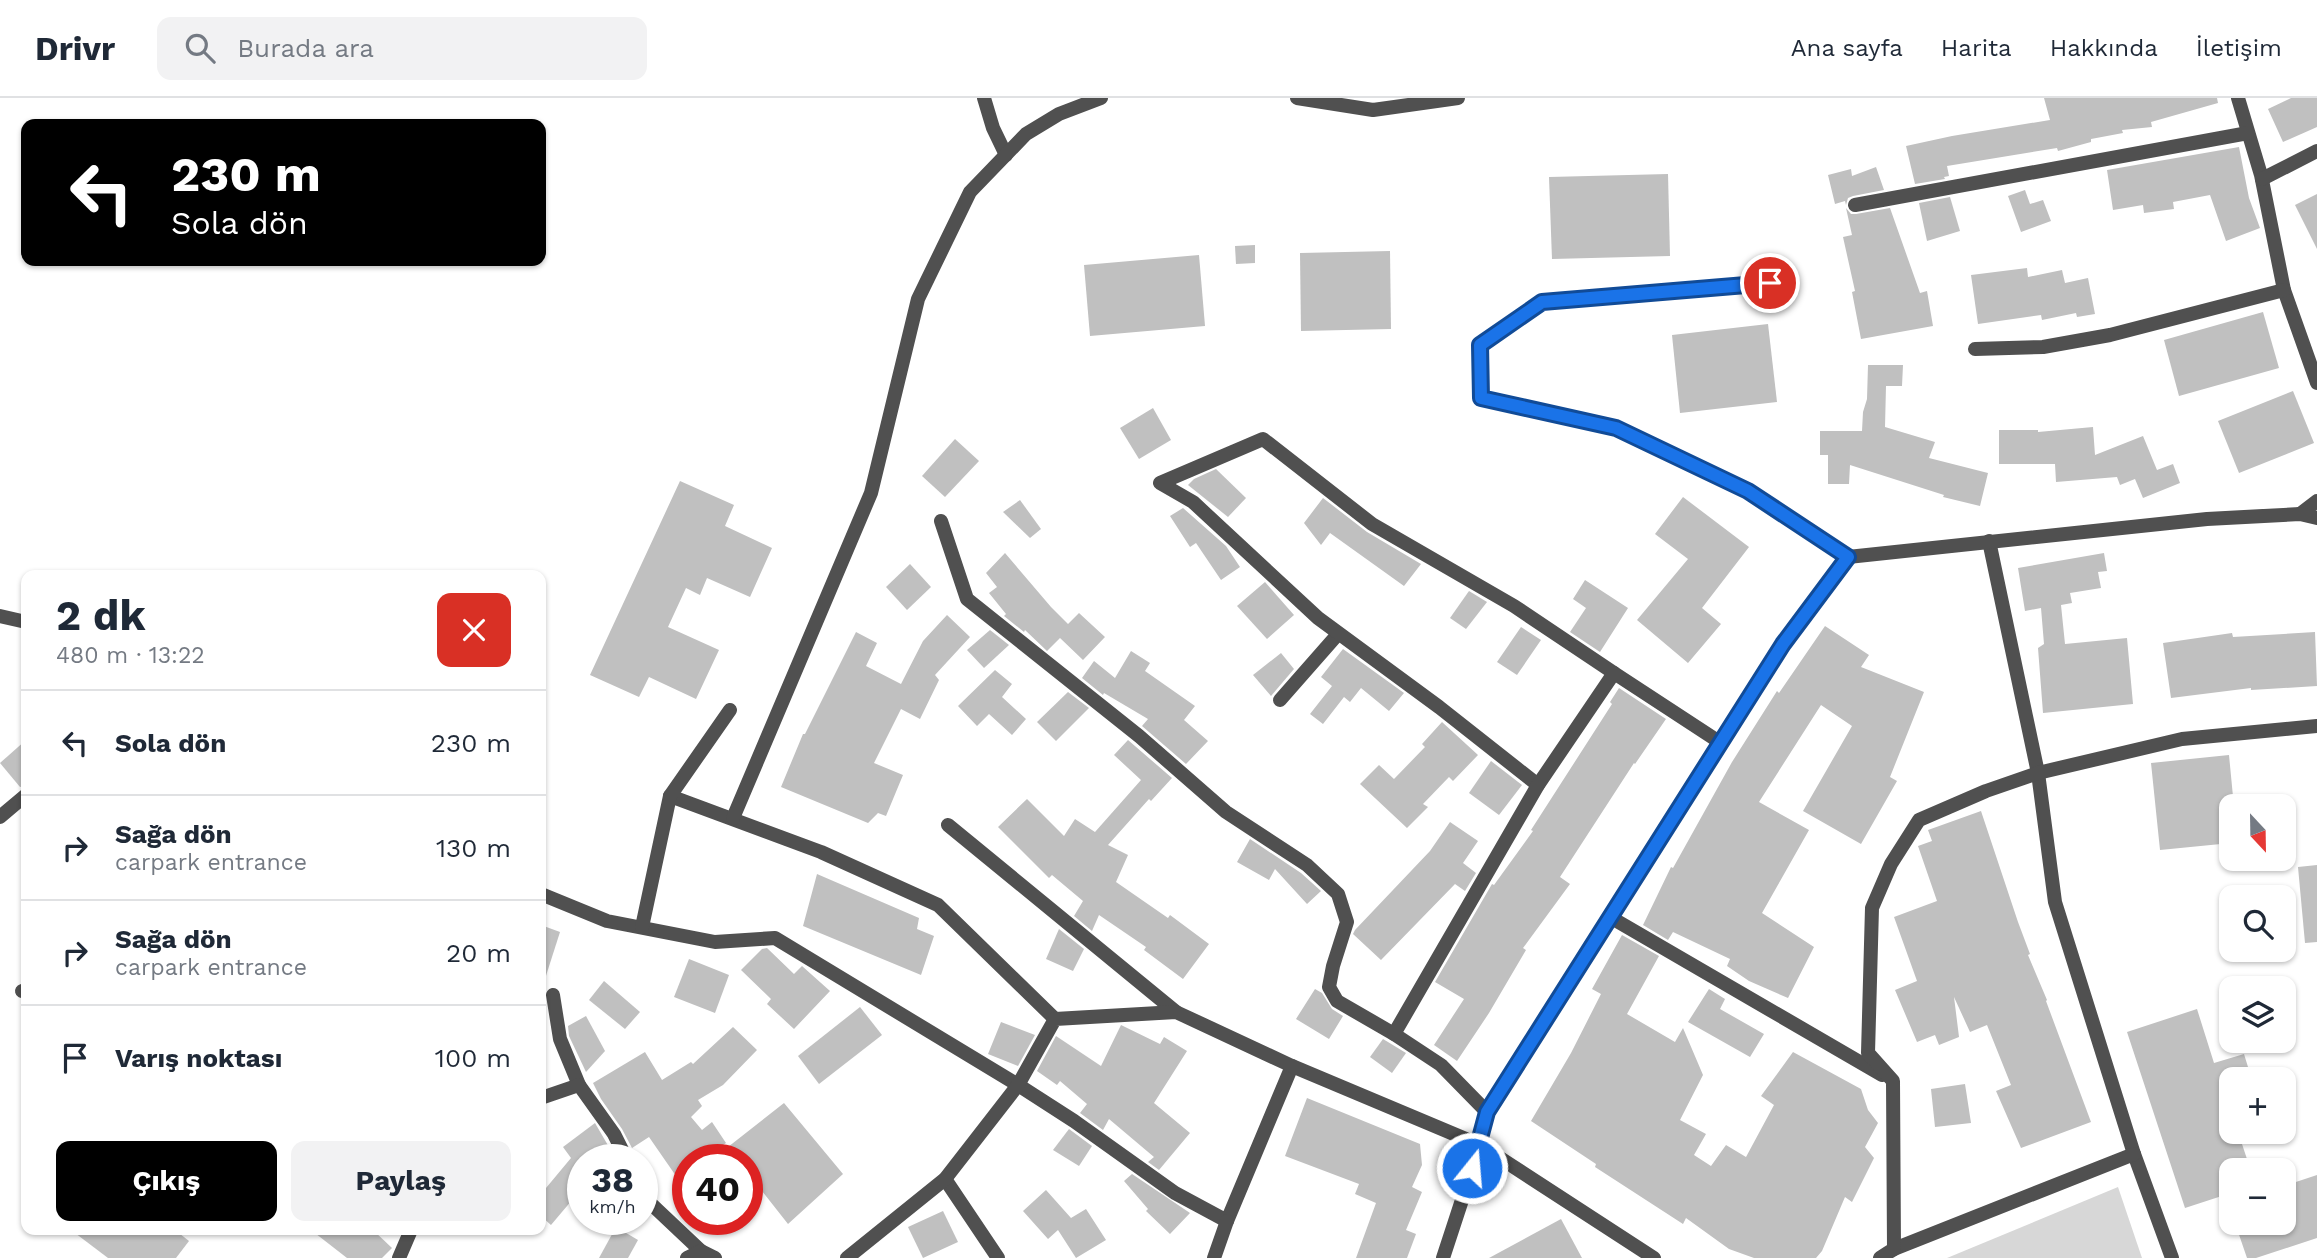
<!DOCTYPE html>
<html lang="tr">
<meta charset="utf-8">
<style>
body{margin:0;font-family:"Work Sans",sans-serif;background:#f2f2f3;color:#1f2937;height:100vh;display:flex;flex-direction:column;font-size:26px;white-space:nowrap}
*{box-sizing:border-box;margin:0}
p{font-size:23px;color:#747a83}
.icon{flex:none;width:38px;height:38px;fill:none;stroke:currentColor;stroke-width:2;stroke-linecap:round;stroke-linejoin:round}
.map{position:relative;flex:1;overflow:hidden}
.side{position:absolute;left:21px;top:472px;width:525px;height:665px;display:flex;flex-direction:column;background:#fff;border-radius:14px;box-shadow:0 2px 5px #0004}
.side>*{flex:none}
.hud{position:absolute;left:21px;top:21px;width:525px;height:147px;border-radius:14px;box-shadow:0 2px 5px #0004;background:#000;color:#fff;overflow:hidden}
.needle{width:46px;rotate:158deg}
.tools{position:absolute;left:2219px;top:696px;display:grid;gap:14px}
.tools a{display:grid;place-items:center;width:77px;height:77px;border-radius:14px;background:#fff;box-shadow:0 2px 5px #0004;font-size:35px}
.speed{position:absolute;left:567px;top:1046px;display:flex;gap:14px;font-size:35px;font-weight:700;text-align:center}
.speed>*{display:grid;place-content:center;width:91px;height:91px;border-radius:50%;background:#fff;box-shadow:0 2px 5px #0004;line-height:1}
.speed small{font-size:18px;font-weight:400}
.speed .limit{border:10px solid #d22;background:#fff;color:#111}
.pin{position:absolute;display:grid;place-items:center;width:60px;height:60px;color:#fff;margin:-30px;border:4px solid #fff;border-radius:50%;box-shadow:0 2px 7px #0007}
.me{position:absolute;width:77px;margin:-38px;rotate:17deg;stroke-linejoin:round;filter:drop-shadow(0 0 5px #0008)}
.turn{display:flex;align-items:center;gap:24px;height:147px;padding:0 35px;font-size:32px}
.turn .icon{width:91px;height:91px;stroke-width:2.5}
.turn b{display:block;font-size:49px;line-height:60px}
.round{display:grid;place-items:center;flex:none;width:74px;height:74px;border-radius:14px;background:#f2f2f3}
.overview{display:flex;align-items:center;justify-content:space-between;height:119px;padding:0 35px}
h1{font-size:42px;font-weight:700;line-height:52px}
.button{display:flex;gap:14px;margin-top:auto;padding:14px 35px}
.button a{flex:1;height:80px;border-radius:14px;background:#000;color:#fff;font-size:28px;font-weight:700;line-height:80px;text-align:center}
.button a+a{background:#f2f2f3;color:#1f2937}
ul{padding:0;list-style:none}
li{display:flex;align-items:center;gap:21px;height:105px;padding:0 35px;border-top:2px solid #e0e1e3}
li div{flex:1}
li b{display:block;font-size:26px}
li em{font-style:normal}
header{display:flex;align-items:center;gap:42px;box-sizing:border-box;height:98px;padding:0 35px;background:#fff;border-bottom:2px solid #e0e1e3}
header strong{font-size:33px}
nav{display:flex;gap:38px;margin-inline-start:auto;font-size:24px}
.search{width:490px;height:63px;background:#f2f2f3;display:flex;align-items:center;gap:18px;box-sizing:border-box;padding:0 24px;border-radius:14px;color:#747a83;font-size:26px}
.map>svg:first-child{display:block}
.green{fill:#d7d7d7}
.building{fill:#c0c0c0}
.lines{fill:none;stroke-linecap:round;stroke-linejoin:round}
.service{stroke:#505050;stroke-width:10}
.minor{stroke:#505050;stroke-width:14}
.tertiary{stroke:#505050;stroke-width:14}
.route-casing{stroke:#114b97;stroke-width:18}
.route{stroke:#1a73e8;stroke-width:12}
</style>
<header>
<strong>Drivr</strong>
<div class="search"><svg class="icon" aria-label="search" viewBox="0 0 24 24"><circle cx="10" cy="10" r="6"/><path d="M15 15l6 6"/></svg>Burada ara</div>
<nav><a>Ana sayfa</a><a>Harita</a><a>Hakkında</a><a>İletişim</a></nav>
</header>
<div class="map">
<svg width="2317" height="1160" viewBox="0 0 2317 1160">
<rect width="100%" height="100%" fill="#fff"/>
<path class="green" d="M 2118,1089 L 2142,1160 L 1947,1160 Z"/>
<g class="building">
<path d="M 2044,0 L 2217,0 L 2218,5 L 2151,24 L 2152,29 L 2122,32 L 2123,35 L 2091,41 L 2091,44 L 2058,53 L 2057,50 L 1947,68 L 1949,78 L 1944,79 L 1945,81 L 1915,86 L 1906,48 L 1952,38 L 2050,22 Z"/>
<path d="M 2291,0 L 2317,0 L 2317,29 L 2283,44 L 2268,11 Z"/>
<path d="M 2239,49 L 2249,100 L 2260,130 L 2226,143 L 2210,97 L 2173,104 L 2174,111 L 2144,115 L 2143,107 L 2113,112 L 2107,72 Z"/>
<path d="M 1876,69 L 1884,92 L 1853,98 L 1848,100 L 1846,107 L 1845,103 L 1835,106 L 1828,77 L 1851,71 L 1852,78 Z"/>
<path d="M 1668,76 L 1670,158 L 1552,161 L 1549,79 Z"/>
<path d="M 2025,92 L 2030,106 L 2043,102 L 2051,123 L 2021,134 L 2008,98 Z"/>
<path d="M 2317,96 L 2317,151 L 2295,107 Z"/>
<path d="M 1950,99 L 1960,133 L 1927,143 L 1919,105 Z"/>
<path d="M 1846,110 L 1851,116 L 1856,116 L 1890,110 L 1920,195 L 1927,193 L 1933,228 L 1861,241 L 1852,194 L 1855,193 L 1843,139 L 1852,137 Z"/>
<path d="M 1255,147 L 1255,165 L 1236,166 L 1235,148 Z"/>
<path d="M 1390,153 L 1391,231 L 1301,233 L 1300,155 Z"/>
<path d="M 1199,157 L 1205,228 L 1090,238 L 1084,167 Z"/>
<path d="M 2027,170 L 2028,179 L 2062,172 L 2065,185 L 2088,180 L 2095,216 L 2077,219 L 2076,215 L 2042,222 L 2041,217 L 1978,226 L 1971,177 Z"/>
<path d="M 2263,214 L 2279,270 L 2179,298 L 2164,242 Z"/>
<path d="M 1768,226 L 1777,304 L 1680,315 L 1672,237 Z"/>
<path d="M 1868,267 L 1903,267 L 1902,288 L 1886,288 L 1885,329 L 1935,344 L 1929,360 L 1988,375 L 1980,408 L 1943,399 L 1944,397 L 1850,367 L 1849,386 L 1828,386 L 1828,357 L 1820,357 L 1820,333 L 1862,333 L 1863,314 L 1867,301 Z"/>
<path d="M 2293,293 L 2314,345 L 2239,375 L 2218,323 Z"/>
<path d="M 1153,310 L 1171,342 L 1139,361 L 1120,330 Z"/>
<path d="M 2093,329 L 2095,357 L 2143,338 L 2157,372 L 2173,366 L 2180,385 L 2143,400 L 2135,381 L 2120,387 L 2117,379 L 2056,384 L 2055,366 L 1999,366 L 1999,332 L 2038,332 L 2038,334 Z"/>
<path d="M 955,341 L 979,363 L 945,399 L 922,378 Z"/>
<path d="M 1216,371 L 1246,400 L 1228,419 L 1188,387 L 1194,381 Z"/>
<path d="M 680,383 L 734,407 L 725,428 L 772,450 L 750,499 L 707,480 L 700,497 L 686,490 L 668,529 L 719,552 L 696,601 L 649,579 L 639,599 L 590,577 Z"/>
<path d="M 1683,399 L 1749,449 L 1702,510 L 1721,526 L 1688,565 L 1637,522 L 1688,461 L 1655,436 Z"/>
<path d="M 1323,400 L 1367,434 L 1421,466 L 1404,488 L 1330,435 L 1321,447 L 1304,425 Z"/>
<path d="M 1020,402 L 1041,431 L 1030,440 L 1003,414 Z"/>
<path d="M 1183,410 L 1226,448 L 1240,469 L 1221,482 L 1196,445 L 1190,449 L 1170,418 Z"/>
<path d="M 1005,455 L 1051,509 L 1068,526 L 1079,515 L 1105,539 L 1083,562 L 1060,540 L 1047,553 L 1025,532 L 1024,534 L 1004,518 L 1006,516 L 989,495 L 997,489 L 986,475 Z"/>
<path d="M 2104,455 L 2107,473 L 2098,474 L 2101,490 L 2070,495 L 2072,505 L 2061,507 L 2065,546 L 2127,540 L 2133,606 L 2043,615 L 2038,550 L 2044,546 L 2041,510 L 2025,513 L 2018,470 Z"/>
<path d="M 910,466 L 931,489 L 907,512 L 886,489 Z"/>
<path d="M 1585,482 L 1628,510 L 1600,554 L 1570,534 L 1586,510 L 1573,501 Z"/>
<path d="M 1265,484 L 1294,517 L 1267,541 L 1237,508 Z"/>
<path d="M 1469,493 L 1487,504 L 1466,531 L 1450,520 Z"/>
<path d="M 947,517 L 970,539 L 935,577 L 939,582 L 920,621 L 901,611 L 874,665 L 903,677 L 886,718 L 878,715 L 868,725 L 781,689 L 803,636 L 805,636 L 856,534 L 877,545 L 866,568 L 901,586 L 923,543 Z"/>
<path d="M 1825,528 L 1869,557 L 1861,569 L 1924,594 L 1890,679 L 1897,683 L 1861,746 L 1803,713 L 1852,628 L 1821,607 L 1759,704 L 1809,732 L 1762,815 L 1814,849 L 1788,900 L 1749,883 L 1727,868 L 1730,861 L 1673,834 L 1668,842 L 1643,827 L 1671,769 L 1673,770 L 1732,664 L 1777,593 L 1779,595 Z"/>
<path d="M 1521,529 L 1541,542 L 1517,577 L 1497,564 Z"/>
<path d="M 990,532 L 1009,547 L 984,570 L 967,552 Z"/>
<path d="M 2315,534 L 2317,588 L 2251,592 L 2251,590 L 2171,600 L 2163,545 L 2232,535 L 2233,539 Z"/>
<path d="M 1343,551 L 1404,595 L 1389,613 L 1361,590 L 1350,604 L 1344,599 L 1323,626 L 1310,616 L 1332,588 L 1321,579 Z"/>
<path d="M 1131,553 L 1150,565 L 1145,573 L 1195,608 L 1184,622 L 1208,643 L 1186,666 L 1142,628 L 1148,621 L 1104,595 L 1103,597 L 1082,580 L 1094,563 L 1115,580 Z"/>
<path d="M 1281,555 L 1294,571 L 1271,598 L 1253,577 Z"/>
<path d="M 995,572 L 1012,586 L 1002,599 L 1026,621 L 1012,637 L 989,616 L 977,628 L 958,608 Z"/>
<path d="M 1619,590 L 1666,621 L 1635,666 L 1634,665 L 1560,779 L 1570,786 L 1523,850 L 1526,852 L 1489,915 L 1457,963 L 1434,947 L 1464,901 L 1435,884 L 1492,786 L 1494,787 L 1533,733 L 1531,732 L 1612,606 L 1610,604 Z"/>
<path d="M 1068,594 L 1089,610 L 1056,643 L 1037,624 Z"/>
<path d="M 1442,624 L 1478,657 L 1453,683 L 1449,679 L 1423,706 L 1428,709 L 1407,730 L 1360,686 L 1379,667 L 1394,681 L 1425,649 L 1422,646 Z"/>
<path d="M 26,642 L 26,688 L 20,689 L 0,665 Z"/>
<path d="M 1128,642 L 1172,680 L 1151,703 L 1149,701 L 1108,747 L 1128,757 L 1116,784 L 1168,820 L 1170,817 L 1209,846 L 1183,881 L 1144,852 L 1146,849 L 1099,817 L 1092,833 L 1074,818 L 1083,803 L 1052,777 L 1049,780 L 998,729 L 1027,701 L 1064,738 L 1075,721 L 1095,734 L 1141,682 L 1114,657 Z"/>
<path d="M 2229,657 L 2234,709 L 2231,709 L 2231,745 L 2160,752 L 2151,665 Z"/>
<path d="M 1491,663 L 1522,687 L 1499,717 L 1469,695 Z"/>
<path d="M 1981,713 L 2018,824 L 2030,856 L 2028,857 L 2047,902 L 2046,903 L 2091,1024 L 2021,1050 L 1996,993 L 2011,987 L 1987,927 L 1970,934 L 1954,899 L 1959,939 L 1939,947 L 1935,937 L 1917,944 L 1895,892 L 1917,883 L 1894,819 L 1937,803 L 1918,748 L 1932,743 L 1928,732 Z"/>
<path d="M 1450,724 L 1478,743 L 1463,765 L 1476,775 L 1465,793 L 1455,786 L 1381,862 L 1353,836 L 1355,832 L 1430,753 Z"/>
<path d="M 1250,741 L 1301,775 L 1321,793 L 1307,806 L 1275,771 L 1269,782 L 1237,764 Z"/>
<path d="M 2317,767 L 2317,844 L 2305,845 L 2298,769 Z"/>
<path d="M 817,776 L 919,820 L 917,831 L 934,838 L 921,877 L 803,828 Z"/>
<path d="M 541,827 L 560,834 L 544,884 L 541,884 Z"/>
<path d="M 1059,831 L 1084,851 L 1073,873 L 1046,861 Z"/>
<path d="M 1622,837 L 1659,858 L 1627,916 L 1675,944 L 1683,930 L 1703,977 L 1680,1022 L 1706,1036 L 1694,1057 L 1711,1068 L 1726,1047 L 1746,1059 L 1774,1007 L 1761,998 L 1793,954 L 1861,991 L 1868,1012 L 1878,1025 L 1865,1049 L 1874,1060 L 1852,1104 L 1845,1099 L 1822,1153 L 1816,1160 L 1754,1160 L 1729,1151 L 1686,1120 L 1683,1126 L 1595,1069 L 1596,1066 L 1531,1023 L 1571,955 L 1601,896 L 1592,891 Z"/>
<path d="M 767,850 L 794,876 L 802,868 L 830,893 L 794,931 L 767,906 L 771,901 L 741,872 L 762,851 Z"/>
<path d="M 689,861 L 729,877 L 715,915 L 674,899 Z"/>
<path d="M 604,883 L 640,914 L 625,931 L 589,902 Z"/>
<path d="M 1315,891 L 1322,895 L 1332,911 L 1343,918 L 1329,941 L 1296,921 Z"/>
<path d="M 1709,891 L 1725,901 L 1720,911 L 1764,936 L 1750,959 L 1688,924 Z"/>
<path d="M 860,909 L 882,937 L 819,986 L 798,958 Z"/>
<path d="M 2197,911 L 2214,965 L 2244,956 L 2252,982 L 2231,982 L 2231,1034 L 2238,1034 L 2251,1073 L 2231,1073 L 2231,1095 L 2185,1110 L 2127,934 Z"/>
<path d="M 586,918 L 605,953 L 586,974 L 569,938 L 568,928 Z"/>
<path d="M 1001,924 L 1035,937 L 1018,968 L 988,956 Z"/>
<path d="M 1121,927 L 1160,946 L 1164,939 L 1187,953 L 1154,1005 L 1190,1035 L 1159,1072 L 1148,1064 L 1154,1059 L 1109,1021 L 1103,1032 L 1080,1015 L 1087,1006 L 1060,983 L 1057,987 L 1037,973 L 1056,938 L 1101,968 Z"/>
<path d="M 733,929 L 757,952 L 723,987 L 698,1002 L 702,1008 L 691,1019 L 702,1032 L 712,1024 L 726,1045 L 700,1062 L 688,1062 L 688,1070 L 676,1078 L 649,1039 L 632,1050 L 622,1031 L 601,1001 L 593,985 L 645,954 L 662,982 L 691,964 L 693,966 Z"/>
<path d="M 1383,941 L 1406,955 L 1392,975 L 1370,959 Z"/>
<path d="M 1965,986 L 1971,1025 L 1935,1029 L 1931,991 Z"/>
<path d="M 1307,1000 L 1420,1046 L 1422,1067 L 1412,1089 L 1422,1094 L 1406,1132 L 1416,1136 L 1407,1160 L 1356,1160 L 1376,1105 L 1355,1096 L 1359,1086 L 1285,1058 Z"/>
<path d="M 784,1005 L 843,1076 L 788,1126 L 747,1074 L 747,1062 L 738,1062 L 728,1049 Z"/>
<path d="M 595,1025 L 613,1056 L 605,1062 L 583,1062 L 583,1089 L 551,1127 L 541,1118 L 541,1096 L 571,1060 L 563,1049 Z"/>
<path d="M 1069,1031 L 1092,1048 L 1079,1068 L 1053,1052 Z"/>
<path d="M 1132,1076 L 1190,1115 L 1170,1136 L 1146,1113 L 1148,1111 L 1124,1083 Z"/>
<path d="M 2317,1077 L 2317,1140 L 2256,1160 L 2247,1160 L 2235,1125 L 2284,1125 L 2284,1088 Z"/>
<path d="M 1046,1092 L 1071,1120 L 1086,1111 L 1106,1142 L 1076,1160 L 1058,1132 L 1048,1141 L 1023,1113 Z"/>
<path d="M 943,1113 L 958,1144 L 923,1160 L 908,1129 Z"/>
<path d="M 1561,1121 L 1582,1160 L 1489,1160 Z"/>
<path d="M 616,1129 L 638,1142 L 628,1160 L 599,1160 Z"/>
<path d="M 71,1132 L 175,1132 L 189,1143 L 176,1160 L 108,1160 Z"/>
<path d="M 311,1132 L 373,1132 L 392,1150 L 382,1160 L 347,1160 Z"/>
</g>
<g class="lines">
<path class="service" d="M 1481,300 L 1480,247 L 1542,204 L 1770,185"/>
<g class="minor">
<path d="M 984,0 L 993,30 L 1006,57"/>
<path d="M 1297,0 L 1373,12 L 1458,0"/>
<path d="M 2238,0 L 2261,77 L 2284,192 L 2317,285"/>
<path d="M 2262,81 L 2317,53"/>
<path d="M 1855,107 L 2248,35"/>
<path d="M 1975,251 L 2043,249 L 2110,237 L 2284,192"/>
<path d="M 1481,300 L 1616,330 L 1748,393 L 1848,459"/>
<path d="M 941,423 L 967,501 L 1139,638 L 1226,714 L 1307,767 L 1338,796 L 1347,824 L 1333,868 L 1329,889 L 1337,903 L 1394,936"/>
<path d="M 1989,443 L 2038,675 L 2055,804 L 2134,1056 L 2172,1160"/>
<path d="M 0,518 L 26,524"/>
<path d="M 1280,602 L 1338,536"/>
<path d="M 1538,687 L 1439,609 L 1318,520 L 1193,404 L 1160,385 L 1263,341 L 1372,426 L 1514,508 L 1614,575"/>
<path d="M 670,698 L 821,754 L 938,807 L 1055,921"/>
<path d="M 0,719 L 26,697"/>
<path d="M 733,720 L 871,395 L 918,201 L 970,94 L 1026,36 L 1059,16 L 1101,0"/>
<path d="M 948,727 L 1176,914"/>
<path d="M 541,796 L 607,823 L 715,844 L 775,840 L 1018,987 L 1074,1023 L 1175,1095 L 1227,1123 L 1292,968"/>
<path d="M 1610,819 L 1882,977"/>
<path d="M 642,829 L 670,698 L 730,612"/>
<path d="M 22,893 L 26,892"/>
<path d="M 553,897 L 560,941 L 579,987"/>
<path d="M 541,1000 L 579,987 L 614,1036 L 627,1062"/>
<path d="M 1487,1014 L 1441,967 L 1394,936 L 1538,687 L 1614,575 L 1721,645"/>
<path d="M 1480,1047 L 1654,1160"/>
<path d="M 945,1081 L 998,1160"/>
<path d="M 642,1092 L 648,1103 L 701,1153"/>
<path d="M 1894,1151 L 2134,1056"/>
<path d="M 399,1160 L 411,1132"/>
<path d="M 1214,1160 L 1227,1123"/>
<path d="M 1880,1160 L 1894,1151 L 1893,983 L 1868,955 L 1872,810 L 1891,766 L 1919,722 L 1986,693 L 2038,675 L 2182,641 L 2317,628"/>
</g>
<g class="tertiary">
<path d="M 2300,416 L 2317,403"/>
<path d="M 687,1160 L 701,1153 L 715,1160"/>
<path d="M 847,1160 L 945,1081 L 1018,987 L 1055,921 L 1176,914 L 1292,968 L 1480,1047"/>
<path d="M 1443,1160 L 1480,1047 L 1487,1014 L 1783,546 L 1848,459 L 2207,421 L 2300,416 L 2317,420"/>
</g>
</g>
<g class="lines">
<g class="route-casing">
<path id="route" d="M 1472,1070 L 1487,1014 L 1783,546 L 1848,459 L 1748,393 L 1616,330 L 1481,300 L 1480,247 L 1542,204 L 1770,185"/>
</g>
<use href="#route" class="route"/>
</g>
</svg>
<div class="tools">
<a><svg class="needle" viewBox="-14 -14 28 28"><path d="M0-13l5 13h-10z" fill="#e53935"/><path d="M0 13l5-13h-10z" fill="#747a83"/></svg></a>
<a><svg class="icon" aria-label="search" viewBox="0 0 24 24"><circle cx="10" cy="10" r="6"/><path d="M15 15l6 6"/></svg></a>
<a><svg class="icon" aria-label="layers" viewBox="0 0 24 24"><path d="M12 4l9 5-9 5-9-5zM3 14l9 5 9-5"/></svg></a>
<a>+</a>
<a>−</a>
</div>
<div class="speed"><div>38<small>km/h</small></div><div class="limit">40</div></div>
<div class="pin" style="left:1770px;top:185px;background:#d93025"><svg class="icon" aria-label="arrive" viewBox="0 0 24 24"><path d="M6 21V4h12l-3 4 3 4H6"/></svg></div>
<svg class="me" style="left:1472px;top:1070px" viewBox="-20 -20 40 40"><circle r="17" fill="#1a73e8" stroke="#fff" stroke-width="3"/><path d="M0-11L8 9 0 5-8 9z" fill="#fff"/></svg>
<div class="hud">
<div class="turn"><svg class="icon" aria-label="left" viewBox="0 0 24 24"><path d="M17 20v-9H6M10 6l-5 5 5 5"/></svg><div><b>230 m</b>Sola dön</div></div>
</div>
<section class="side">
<div class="overview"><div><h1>2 dk</h1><p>480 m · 13:22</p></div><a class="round" style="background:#d93025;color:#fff"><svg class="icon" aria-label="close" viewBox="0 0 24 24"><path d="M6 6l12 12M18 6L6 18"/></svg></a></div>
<ul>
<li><svg class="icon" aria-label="left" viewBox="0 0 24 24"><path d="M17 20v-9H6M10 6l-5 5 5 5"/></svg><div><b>Sola dön</b></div><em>230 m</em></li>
<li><svg class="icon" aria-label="right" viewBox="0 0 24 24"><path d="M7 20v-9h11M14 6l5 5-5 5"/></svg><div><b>Sağa dön</b><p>carpark entrance</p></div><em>130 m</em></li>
<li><svg class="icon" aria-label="right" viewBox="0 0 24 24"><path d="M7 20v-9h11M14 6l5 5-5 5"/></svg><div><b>Sağa dön</b><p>carpark entrance</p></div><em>20 m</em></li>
<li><svg class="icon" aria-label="arrive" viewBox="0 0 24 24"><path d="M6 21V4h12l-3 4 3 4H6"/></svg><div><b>Varış noktası</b></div><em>100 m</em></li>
</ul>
<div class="button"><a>Çıkış</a><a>Paylaş</a></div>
</section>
</div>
